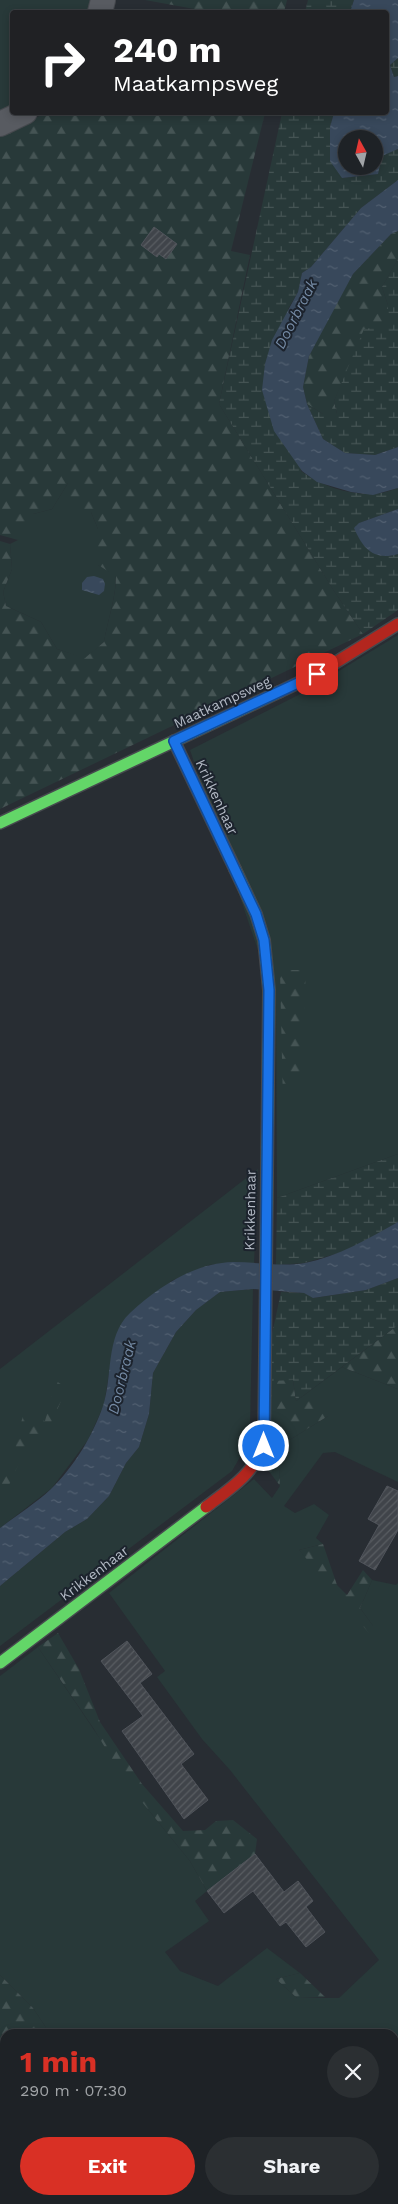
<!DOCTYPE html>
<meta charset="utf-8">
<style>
body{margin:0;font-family:"Work Sans",sans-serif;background:#2b2f32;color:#f1f3f6;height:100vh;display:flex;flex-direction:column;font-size:19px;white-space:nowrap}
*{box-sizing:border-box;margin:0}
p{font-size:16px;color:#a1a4a7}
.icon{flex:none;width:28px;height:28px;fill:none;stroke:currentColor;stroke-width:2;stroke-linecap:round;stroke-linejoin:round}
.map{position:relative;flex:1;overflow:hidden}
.sheet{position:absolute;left:0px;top:2029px;width:399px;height:176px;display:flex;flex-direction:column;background:#1e2226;border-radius:15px 15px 0 0;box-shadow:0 2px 8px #0003,0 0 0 1px #3c3f43}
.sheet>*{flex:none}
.hud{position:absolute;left:10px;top:10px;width:379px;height:105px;border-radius:5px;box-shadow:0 2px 8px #0003,0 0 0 1px #3c3f43;background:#202124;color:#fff;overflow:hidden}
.needle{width:32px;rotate:352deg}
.fabs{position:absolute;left:338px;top:130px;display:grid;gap:10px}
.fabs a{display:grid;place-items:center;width:45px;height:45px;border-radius:50%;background:#1e2226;box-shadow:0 2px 8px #0003,0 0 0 1px #3c3f43;font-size:25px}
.pin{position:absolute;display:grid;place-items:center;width:42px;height:42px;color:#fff;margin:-21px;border-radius:10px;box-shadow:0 2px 8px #0006}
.me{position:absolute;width:55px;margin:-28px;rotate:0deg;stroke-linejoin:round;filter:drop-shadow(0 0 4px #0008)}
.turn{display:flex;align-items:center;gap:18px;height:105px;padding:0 20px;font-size:22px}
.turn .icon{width:65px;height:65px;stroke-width:2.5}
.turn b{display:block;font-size:35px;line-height:42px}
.round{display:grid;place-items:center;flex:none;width:52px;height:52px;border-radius:26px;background:#2b2f32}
.headline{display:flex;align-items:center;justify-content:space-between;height:85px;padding:0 20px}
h1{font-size:30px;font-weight:700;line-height:38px;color:#d93025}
.action{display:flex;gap:10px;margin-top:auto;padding:10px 20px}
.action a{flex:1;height:58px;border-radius:30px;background:#d93025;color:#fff;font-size:20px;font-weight:700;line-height:58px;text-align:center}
.action a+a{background:#2b2f32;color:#f1f3f6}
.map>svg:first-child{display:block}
.green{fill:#283939}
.forest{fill:url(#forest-firs)}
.wetland{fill:url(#wetland-marsh)}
.water{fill:url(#water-ripples);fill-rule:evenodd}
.building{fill:url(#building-hatch);stroke:#50545b}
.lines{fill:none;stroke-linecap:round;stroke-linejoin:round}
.street-casing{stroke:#46494e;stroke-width:26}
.fast-casing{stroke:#46494e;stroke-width:14}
.jam-casing{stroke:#46494e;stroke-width:14}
.street{stroke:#585b61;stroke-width:24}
.fast{stroke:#63d668;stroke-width:11}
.jam{stroke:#b3261e;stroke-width:11}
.route-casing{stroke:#114b97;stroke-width:12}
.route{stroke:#1a73e8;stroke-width:9}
.labels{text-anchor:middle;stroke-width:4;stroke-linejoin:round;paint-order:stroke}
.street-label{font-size:14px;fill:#b2b9c4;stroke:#1c232d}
.water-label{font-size:15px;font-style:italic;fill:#758ba5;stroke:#1c232d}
</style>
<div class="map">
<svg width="398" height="2204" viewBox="0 0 398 2204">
<defs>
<pattern id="forest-firs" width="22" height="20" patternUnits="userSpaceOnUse" patternTransform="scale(1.25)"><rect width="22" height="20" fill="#283939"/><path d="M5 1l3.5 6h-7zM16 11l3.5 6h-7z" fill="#455454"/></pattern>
<pattern id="wetland-marsh" width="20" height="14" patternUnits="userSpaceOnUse" patternTransform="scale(1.25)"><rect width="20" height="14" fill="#283939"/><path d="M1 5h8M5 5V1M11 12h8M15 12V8" fill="none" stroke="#455454"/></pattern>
<pattern id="water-ripples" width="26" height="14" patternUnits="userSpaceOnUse" patternTransform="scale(1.25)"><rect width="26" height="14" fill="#38485b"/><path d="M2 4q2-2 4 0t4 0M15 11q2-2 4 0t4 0" fill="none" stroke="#526071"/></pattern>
<pattern id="building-hatch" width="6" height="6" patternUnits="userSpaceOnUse" patternTransform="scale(1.25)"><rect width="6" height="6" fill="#40444a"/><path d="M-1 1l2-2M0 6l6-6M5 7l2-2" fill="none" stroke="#595d62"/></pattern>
</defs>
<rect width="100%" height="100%" fill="#282d33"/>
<g class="green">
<path d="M 0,0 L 95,0 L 92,12 L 12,12 L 12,111 L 0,117 Z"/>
<path d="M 68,483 L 72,483 L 91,512 L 98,529 L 98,565 L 116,575 C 116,598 108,619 104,642 L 85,659 L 57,649 L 41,622 L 6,606 L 3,592 L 12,569 L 10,544 L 18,540 L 33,514 L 52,509 Z"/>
<path d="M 398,635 L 398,1154 L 277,1198 L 276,1003 L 190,750 L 306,691 Z"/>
<path d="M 258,1169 L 254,1264 L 235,1262 L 209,1265 L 171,1281 L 112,1354 L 104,1405 L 88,1440 L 52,1488 L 0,1528 L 0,1369 Z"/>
<path d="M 253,1289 L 250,1429 L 244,1450 L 232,1471 L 0,1646 L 0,1586 L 65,1532 L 87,1519 L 109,1496 L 126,1463 L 139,1447 L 149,1414 L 153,1373 L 176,1332 L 196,1310 L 220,1292 Z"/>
<path d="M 342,1367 L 398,1389 L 398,1482 L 335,1452 L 323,1453 L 284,1506 L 295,1513 L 314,1504 L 329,1515 L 316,1538 L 323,1544 L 299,1550 L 373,1626 L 360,1608 L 372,1580 L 396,1585 L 398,1583 L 398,2204 L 194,2204 L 191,2200 L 394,2200 L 394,2034 L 50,2034 L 33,2008 L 0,1975 L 0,1676 L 38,1647 L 147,1808 L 190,1861 L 207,1891 L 195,1901 L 209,1921 L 165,1952 L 180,1971 L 218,1986 L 267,1948 L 300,1973 L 276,1979 L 297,1998 L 339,1998 L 379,1960 L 230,1770 L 202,1739 L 157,1677 L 165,1671 L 109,1593 L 254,1479 L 272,1498 L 280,1486 L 278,1447 L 328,1416 L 296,1401 Z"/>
<path d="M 89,2200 L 132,2200 L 139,2204 L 85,2204 Z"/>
</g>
<g class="forest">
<path d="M 145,0 L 287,0 L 284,12 L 211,12 Z"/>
<path d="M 46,113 L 265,113 L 231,251 L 250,255 L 219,404 L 334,591 L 363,634 L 0,809 L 0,541 L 10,544 L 12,569 L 3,592 L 6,606 L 41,622 L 57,649 L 85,658 L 104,642 C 108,619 116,598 116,576 L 98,565 L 98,529 L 91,512 L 65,514 L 72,483 L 68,483 L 52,509 L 33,514 L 32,527 L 18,540 L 0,535 L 0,134 Z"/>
<path d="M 398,231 L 398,259 L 382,287 L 388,305 L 388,326 L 343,381 L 334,401 L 337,414 L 323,414 L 307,404 L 303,387 L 309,356 L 325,324 L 353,274 L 391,234 Z"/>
<path d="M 280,970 L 306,970 L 301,1072 L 283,1103 Z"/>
<path d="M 398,1325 L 398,1389 L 342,1367 Z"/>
<path d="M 272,1334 L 293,1380 L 296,1401 L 328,1397 L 328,1416 L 278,1447 L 280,1486 L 263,1463 Z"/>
<path d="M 56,1381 L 67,1388 L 43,1441 L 20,1461 L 5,1494 L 0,1495 L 0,1468 L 12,1461 L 23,1415 L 45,1421 Z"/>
<path d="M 323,1544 L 337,1585 L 347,1595 L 363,1570 L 372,1580 L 360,1608 L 373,1626 L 373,1638 L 299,1550 Z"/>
<path d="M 58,1633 L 79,1669 L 100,1722 L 142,1784 L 183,1831 L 205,1830 L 216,1821 L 233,1820 L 257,1839 L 255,1854 L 207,1891 L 190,1861 L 125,1781 L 94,1729 L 38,1647 Z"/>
<path d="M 300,1973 L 325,1997 L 297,1998 L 276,1979 Z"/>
<path d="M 0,1975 L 33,2008 L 50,2034 L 5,2034 L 5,2200 L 89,2200 L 85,2204 L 0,2204 L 0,2140 L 5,2136 L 0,2131 Z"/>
<path d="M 132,2200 L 191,2200 L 194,2204 L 139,2204 Z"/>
</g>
<g class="wetland">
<path d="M 308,0 L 354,0 L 350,12 L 305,12 Z"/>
<path d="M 398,58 L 398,76 L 394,77 L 390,65 Z"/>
<path d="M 282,113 L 334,113 L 330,127 L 342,178 L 377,174 L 382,155 L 398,149 L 398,180 L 361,208 L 311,267 L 302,273 L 298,292 L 288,309 L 301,471 C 321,486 346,494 371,494 C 380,494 390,491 398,488 L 398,509 L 359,523 L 388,556 L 398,554 L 398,610 L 363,634 L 334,591 L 219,404 Z"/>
<path d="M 398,259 L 398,447 L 375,455 L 345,453 L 323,439 L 307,404 L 323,414 L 337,414 L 334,401 L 364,329 L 388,326 L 388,305 L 382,287 Z"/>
<path d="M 398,1154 L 398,1222 L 349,1250 L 304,1263 L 276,1265 L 277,1198 Z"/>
<path d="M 398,1278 L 398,1325 L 296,1401 L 293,1380 L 272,1381 L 272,1334 L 281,1292 L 304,1293 L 314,1298 L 366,1290 Z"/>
</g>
<g class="water">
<path d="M 354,0 L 398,0 L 398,58 L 390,65 L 394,77 L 398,76 L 398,149 L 382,156 L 378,174 L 342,178 L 330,161 L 330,127 L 334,113 L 386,112 L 386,12 L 350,12 ZM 346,139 L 374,139 L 374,166 L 346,166 Z"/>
<path d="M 398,180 L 398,231 L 391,234 L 353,274 L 309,356 L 303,387 L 307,404 L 323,439 L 345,453 L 375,455 L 398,447 L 398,488 L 373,495 L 351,492 L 317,482 L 302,471 L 274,431 L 262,390 L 265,364 L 272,340 L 298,292 L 302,273 L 311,267 L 361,208 Z"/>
<path d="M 398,509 L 398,554 C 374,561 363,549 354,528 L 359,523 Z"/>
<path d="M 94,576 L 103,579 L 105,584 L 104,591 L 99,595 L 82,590 L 82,583 L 87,577 Z"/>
<path d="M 398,1222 L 398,1278 L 366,1290 L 313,1298 L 304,1293 L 253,1289 L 220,1292 L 196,1310 L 176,1332 L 153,1373 L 149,1414 L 139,1447 L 126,1463 L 109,1496 L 87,1519 L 65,1532 L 0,1586 L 0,1528 C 17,1515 36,1503 51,1489 C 74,1467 93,1435 103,1406 C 113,1377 105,1336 130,1313 C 158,1287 194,1263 233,1262 C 257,1262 281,1267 305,1263 C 339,1256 368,1239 398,1222 Z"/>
</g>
<g class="building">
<path d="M 154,227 L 177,244 L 166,259 L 159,254 L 157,257 L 141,245 Z"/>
<path d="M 387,1486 L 398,1491 L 398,1530 L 375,1570 L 359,1561 L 379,1525 L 368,1519 Z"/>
<path d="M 127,1641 L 152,1674 L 140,1683 L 194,1754 L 181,1764 L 208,1800 L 184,1819 L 122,1731 L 143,1716 L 101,1661 Z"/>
<path d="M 255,1854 L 284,1892 L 298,1881 L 313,1901 L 306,1907 L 325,1932 L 306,1947 L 286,1922 L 280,1926 L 253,1891 L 224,1913 L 207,1891 Z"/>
</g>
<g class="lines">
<g class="street-casing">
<g id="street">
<path d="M 100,12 L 103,0"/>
<path d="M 0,124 L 25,112"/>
</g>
</g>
<g class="fast-casing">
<g id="fast">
<path d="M 0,823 L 279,692"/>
<path d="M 235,869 L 256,914 L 264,940 L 269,990 L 266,1266"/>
<path d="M 0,1663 L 206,1507"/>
</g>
</g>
<g class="jam-casing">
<g id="jam">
<path d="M 279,692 L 317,674 L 398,624"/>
<path d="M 174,741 L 235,869"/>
<path d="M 206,1507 C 231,1488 251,1476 264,1446 L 266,1266"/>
</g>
</g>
<use href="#street" class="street"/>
<use href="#fast" class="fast"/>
<use href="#jam" class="jam"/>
</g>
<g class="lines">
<g class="route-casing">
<path id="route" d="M 264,1446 L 269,990 L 264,940 L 256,914 L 174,741 L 317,674"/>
</g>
<use href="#route" class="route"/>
</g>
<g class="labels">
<g class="street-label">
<text transform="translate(222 702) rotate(-25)" y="5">Maatkampsweg</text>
<text transform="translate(217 797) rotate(65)" y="5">Krikkenhaar</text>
<text transform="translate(250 1210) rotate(-89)" y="5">Krikkenhaar</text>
<text transform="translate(94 1573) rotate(-37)" y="5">Krikkenhaar</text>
</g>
<g class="water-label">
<text transform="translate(296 314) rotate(-63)" y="5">Doorbraak</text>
<text transform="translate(122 1377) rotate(-76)" y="5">Doorbraak</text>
</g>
</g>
</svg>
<div class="fabs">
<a><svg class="needle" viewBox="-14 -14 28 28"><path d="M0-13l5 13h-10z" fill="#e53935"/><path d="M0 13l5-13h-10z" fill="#a1a4a7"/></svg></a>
</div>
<div class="pin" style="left:317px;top:674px;background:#d93025"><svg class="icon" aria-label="arrive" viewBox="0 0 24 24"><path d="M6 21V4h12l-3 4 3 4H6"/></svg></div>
<svg class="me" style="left:264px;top:1446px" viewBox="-20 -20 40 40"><circle r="17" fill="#1a73e8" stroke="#fff" stroke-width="3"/><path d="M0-11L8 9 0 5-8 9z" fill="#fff"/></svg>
<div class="hud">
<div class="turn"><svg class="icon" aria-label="right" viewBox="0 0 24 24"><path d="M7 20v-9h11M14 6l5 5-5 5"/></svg><div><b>240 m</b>Maatkampsweg</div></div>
</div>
<section class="sheet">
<div class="headline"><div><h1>1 min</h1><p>290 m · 07:30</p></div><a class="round"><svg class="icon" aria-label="close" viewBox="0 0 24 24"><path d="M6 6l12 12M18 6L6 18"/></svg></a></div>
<div class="action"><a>Exit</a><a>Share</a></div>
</section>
</div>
